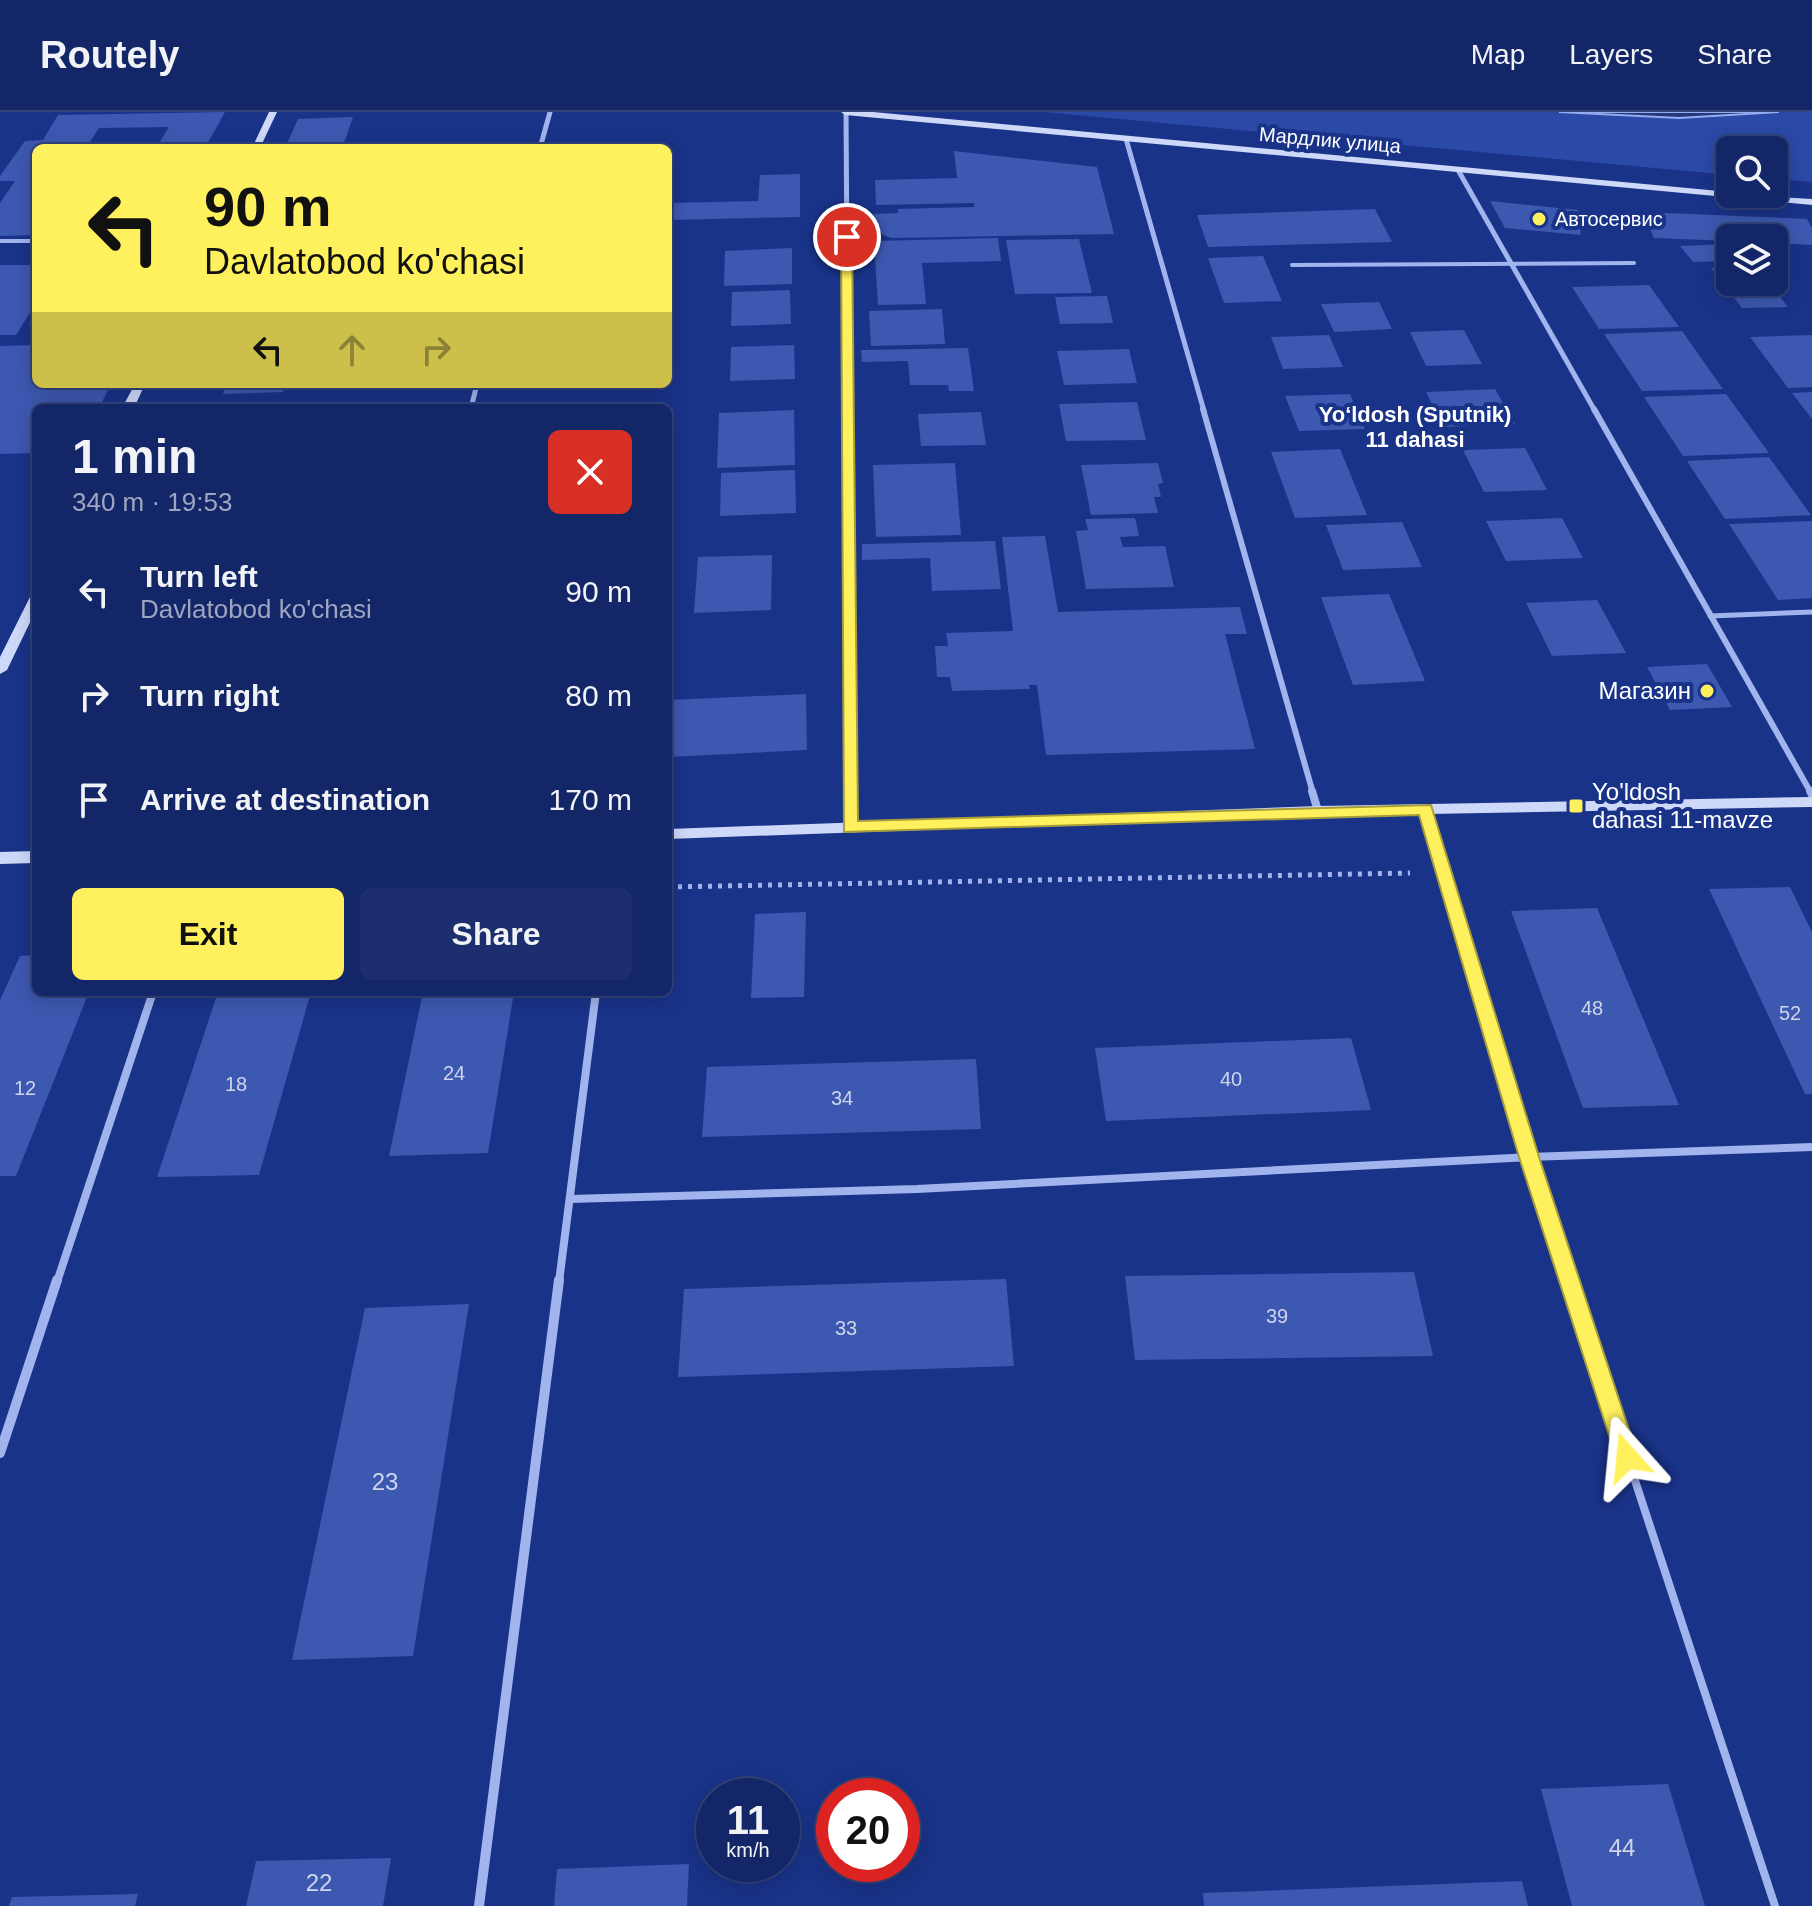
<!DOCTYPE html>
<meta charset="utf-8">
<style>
body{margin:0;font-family:Helvetica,sans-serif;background:#1c2e6d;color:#f1f3f6;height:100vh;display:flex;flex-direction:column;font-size:30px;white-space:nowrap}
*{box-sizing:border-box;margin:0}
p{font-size:26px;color:#9da5c0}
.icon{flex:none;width:44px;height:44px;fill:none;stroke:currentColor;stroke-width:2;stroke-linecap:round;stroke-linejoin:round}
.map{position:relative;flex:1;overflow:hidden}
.details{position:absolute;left:32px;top:292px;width:640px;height:592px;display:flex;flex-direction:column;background:#132667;border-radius:12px;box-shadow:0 4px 20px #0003,0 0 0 2px #32437b}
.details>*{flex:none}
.guide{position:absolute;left:32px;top:32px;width:640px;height:244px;border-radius:12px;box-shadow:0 4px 20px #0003,0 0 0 2px #32437b;background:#fff15d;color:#111;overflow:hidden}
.tools{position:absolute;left:1716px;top:24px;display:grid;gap:16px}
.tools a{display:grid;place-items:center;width:72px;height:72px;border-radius:12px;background:#132667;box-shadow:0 4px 20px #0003,0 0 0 2px #32437b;font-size:40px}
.speed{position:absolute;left:696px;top:1666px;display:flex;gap:16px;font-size:40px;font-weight:700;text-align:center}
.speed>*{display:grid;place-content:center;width:104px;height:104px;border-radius:50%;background:#132667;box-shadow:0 4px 20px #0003,0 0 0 2px #32437b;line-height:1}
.speed small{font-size:20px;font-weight:400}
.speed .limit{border:12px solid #d22;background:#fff;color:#111}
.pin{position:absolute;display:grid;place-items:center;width:68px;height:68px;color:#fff;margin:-34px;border:4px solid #fff;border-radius:50%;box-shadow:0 2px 8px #0007}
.me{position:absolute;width:88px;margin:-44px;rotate:342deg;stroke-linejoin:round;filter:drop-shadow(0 0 6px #0008)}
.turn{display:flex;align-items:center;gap:28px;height:168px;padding:0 40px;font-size:36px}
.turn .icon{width:104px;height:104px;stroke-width:2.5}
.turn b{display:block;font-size:56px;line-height:68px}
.lanes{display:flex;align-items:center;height:76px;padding:0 40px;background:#0003;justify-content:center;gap:40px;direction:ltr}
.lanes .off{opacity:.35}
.round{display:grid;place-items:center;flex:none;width:84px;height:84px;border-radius:12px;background:#1c2e6d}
.overview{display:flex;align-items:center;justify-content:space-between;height:136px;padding:0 40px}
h1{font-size:48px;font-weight:700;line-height:60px}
.primary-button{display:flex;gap:16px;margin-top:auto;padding:16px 40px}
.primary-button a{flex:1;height:92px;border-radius:12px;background:#fff15d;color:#111;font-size:32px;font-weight:700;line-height:92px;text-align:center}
.primary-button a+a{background:#1c2e6d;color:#f1f3f6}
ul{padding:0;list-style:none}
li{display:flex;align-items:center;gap:24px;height:104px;padding:0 40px}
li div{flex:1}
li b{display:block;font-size:30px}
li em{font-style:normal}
header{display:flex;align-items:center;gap:48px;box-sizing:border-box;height:112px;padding:0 40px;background:#132667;border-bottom:2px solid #32437b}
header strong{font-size:38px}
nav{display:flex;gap:44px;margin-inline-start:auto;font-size:28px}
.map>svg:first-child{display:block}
.green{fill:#2b4aa7}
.water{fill:#26397a;stroke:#94acf0;stroke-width:2}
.building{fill:#3d58b0}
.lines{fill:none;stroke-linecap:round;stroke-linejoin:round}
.path{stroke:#a1b4ed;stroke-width:5;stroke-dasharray:4 6;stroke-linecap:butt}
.lane-far3{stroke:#a1b4ed;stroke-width:4}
.lane-far2{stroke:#a1b4ed;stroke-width:5}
.lane-far1{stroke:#a1b4ed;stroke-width:6}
.lane{stroke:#a1b4ed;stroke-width:8}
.street-far3{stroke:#a1b4ed;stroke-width:5}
.street-far2{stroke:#a1b4ed;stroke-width:6}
.street-far1{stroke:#a1b4ed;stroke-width:8}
.street{stroke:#a1b4ed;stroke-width:10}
.secondary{fill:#ced8f9;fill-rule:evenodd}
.route{fill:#fff15d;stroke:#a69d3c;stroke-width:2}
.poi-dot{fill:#fff15d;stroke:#193389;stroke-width:3}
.labels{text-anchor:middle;stroke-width:8;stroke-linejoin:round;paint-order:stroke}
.far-street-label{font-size:20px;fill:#fff;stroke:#193389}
.far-poi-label{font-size:20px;fill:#fff;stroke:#193389;text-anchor:start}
.number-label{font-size:20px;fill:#ced5eb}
.far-neighbourhood-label{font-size:22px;font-weight:bold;fill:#fff;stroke:#193389}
.poi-label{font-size:24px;fill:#fff;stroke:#193389;text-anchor:end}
.near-number-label{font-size:24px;fill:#ced5eb}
</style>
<header>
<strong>Routely</strong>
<nav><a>Map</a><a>Layers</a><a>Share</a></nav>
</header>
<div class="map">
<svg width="1812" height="1794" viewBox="0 0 1812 1794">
<rect width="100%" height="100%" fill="#193389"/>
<path class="green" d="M 1044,0 L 1812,0 L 1812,70 L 1774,67 L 1774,38 L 1730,38 L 1730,63 Z"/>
<path class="water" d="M 1559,0 L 1779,0 L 1679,6 Z"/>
<g class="building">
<path d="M 225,0 L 205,36 L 156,36 L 169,15 L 99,16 L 86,36 L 36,36 L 36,123 L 0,124 L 0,91 L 15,69 L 0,69 L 0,64 L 25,29 L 43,28 L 58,3 Z"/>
<path d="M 353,5 L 343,34 L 285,36 L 298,7 Z"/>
<path d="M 954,39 L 1097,55 L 1114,122 L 891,126 L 871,118 L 870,102 L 898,101 L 898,97 L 974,95 L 974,91 L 876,93 L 875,68 L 957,66 Z"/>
<path d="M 800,62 L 800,105 L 668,108 L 668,91 L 758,89 L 760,63 Z"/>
<path d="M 1490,89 L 1578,98 L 1581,123 L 1505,116 Z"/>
<path d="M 1375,97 L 1392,130 L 1208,135 L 1197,103 Z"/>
<path d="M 1642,100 L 1807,107 L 1812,116 L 1812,133 L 1774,131 L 1774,126 L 1730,126 L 1730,129 L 1654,126 Z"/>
<path d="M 998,126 L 1001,149 L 922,151 L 926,192 L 878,193 L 874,129 Z"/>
<path d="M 1079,127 L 1092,181 L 1015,182 L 1006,128 Z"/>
<path d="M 1730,132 L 1730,149 L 1693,150 L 1680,134 Z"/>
<path d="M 792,136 L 792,172 L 724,174 L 725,139 Z"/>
<path d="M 1263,144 L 1282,189 L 1224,191 L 1208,146 Z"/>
<path d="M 0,153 L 36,153 L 36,191 L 16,223 L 0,223 Z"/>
<path d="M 1730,155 L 1730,170 L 1768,170 L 1788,195 L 1742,196 L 1711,156 Z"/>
<path d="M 1649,173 L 1679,215 L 1599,217 L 1572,175 Z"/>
<path d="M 790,178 L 791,212 L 731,214 L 732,180 Z"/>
<path d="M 1107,184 L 1113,211 L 1060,212 L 1055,185 Z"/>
<path d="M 1379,190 L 1392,217 L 1334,220 L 1321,192 Z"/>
<path d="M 942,197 L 945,232 L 871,234 L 869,199 Z"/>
<path d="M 1464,218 L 1482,252 L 1426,254 L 1410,220 Z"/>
<path d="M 1682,219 L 1723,277 L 1642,279 L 1604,222 Z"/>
<path d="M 1329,223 L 1343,255 L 1283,257 L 1271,225 Z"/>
<path d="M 1812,223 L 1812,275 L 1788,276 L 1750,225 Z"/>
<path d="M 36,233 L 36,272 L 111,272 L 99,296 L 36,296 L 36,341 L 0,342 L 0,234 Z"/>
<path d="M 794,233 L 795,267 L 730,269 L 731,235 Z"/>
<path d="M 968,236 L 974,279 L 949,279 L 948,273 L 910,273 L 908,249 L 862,250 L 861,238 Z"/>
<path d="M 1129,237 L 1137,271 L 1064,273 L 1057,239 Z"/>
<path d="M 226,272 L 286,272 L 283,280 L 223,282 Z"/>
<path d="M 383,272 L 434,272 L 434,276 L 382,277 Z"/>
<path d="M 1495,277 L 1515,312 L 1443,315 L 1426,280 Z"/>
<path d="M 1812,280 L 1812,307 L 1792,281 Z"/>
<path d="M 1350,282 L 1365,317 L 1299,319 L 1285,284 Z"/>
<path d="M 1726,282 L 1769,341 L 1683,344 L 1644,285 Z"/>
<path d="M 1137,290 L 1146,328 L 1066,329 L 1059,292 Z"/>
<path d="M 794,298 L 795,353 L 717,356 L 719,301 Z"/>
<path d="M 981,300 L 986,333 L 921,334 L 918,302 Z"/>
<path d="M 1525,336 L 1547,378 L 1484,380 L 1463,338 Z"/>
<path d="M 1340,337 L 1367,403 L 1295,406 L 1271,340 Z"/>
<path d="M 1769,345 L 1811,403 L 1725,407 L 1687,349 Z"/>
<path d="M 955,351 L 961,423 L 876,425 L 873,353 Z"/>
<path d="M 1158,351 L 1163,371 L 1158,372 L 1161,385 L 1154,385 L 1158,401 L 1091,403 L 1081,353 Z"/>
<path d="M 795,358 L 796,401 L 720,404 L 721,361 Z"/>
<path d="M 1135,406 L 1139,424 L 1120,425 L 1123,435 L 1165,434 L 1174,475 L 1086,477 L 1076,419 L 1088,418 L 1085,407 Z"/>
<path d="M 1562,406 L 1583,446 L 1506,449 L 1486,409 Z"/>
<path d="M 1812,409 L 1812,486 L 1778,488 L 1729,412 Z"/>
<path d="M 1402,410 L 1422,455 L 1343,458 L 1326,413 Z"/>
<path d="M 1045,424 L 1058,500 L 1240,495 L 1247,522 L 1225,522 L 1255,637 L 1046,643 L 1037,573 L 1029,573 L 1030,577 L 952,579 L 950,565 L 937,565 L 935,534 L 948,534 L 946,521 L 1013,519 L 1002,425 Z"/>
<path d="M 995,429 L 1001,477 L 932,479 L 930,446 L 862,448 L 862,432 Z"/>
<path d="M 772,443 L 771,498 L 694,501 L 698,445 Z"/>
<path d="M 1389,482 L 1425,569 L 1353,573 L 1321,485 Z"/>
<path d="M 1597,488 L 1626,541 L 1552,544 L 1526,491 Z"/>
<path d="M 1707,552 L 1732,595 L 1670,598 L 1647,555 Z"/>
<path d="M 806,582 L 807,638 L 668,645 L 668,588 Z"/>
<path d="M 1790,775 L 1812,820 L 1812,982 L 1805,982 L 1709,777 Z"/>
<path d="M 1597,796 L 1679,993 L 1583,996 L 1511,799 Z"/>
<path d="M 806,800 L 804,885 L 751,886 L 755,802 Z"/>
<path d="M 36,843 L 36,880 L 89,880 L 16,1064 L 0,1064 L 0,888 L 20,844 Z"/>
<path d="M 218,880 L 311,880 L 259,1063 L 157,1065 Z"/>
<path d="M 423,880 L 514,880 L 488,1041 L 389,1044 Z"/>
<path d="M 1351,926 L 1371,998 L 1106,1009 L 1095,936 Z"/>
<path d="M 976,947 L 981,1017 L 702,1025 L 707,955 Z"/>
<path d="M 1414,1160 L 1433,1244 L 1135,1248 L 1125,1164 Z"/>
<path d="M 1006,1167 L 1014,1254 L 678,1265 L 684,1177 Z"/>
<path d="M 469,1192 L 413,1544 L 292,1548 L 365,1196 Z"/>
<path d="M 1668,1672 L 1705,1794 L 1572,1794 L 1541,1677 Z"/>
<path d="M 391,1746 L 383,1794 L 246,1794 L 256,1749 Z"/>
<path d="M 689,1752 L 687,1794 L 554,1794 L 557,1757 Z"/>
<path d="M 1522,1769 L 1528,1794 L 1204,1794 L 1203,1781 Z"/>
<path d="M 138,1782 L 135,1794 L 9,1794 L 12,1785 Z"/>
</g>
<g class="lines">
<path class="path" d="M 668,775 L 1410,761"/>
<g class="lane-far3">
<path d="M 0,129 L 36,129"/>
<path d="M 1292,153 L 1634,151"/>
</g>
<path class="lane-far2" d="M 1710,504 L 1812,500"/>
<path class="lane-far1" d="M 1529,1045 L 1570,1170"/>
<path class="lane" d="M 1569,1168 L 1775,1794"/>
<g class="street-far3">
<path d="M 846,0 L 848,299"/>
<path d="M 1126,27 L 1204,299"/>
<path d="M 540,36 L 550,0"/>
<path d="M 1458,58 L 1595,299"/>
<path d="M 471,296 L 477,272"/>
</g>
<g class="street-far2">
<path d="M 848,297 L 850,681"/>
<path d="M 1203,297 L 1313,681"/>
<path d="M 1594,297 L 1811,681"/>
</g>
<g class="street-far1">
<path d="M 850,679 L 850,715"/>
<path d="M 1312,679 L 1318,699"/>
<path d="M 1810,679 L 1812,683"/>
<path d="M 1425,697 L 1529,1045"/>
<path d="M 570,1087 L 917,1077 L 1529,1045 L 1812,1035"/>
<path d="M 57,1170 L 153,880"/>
<path d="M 559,1170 L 596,880"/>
</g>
<g class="street">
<path d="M 0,1341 L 57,1168"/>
<path d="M 479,1794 L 559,1168"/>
</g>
<g class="secondary">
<path d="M 269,0 L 277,0 L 260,36 L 252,36 Z"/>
<path d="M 841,0 L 873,0 L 1730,80 L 1730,82 L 1812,87 L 1812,93 L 845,3 Z"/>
<path d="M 135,272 L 145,272 L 134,296 L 122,296 Z"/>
<path d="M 36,481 L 36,498 L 7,558 L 0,562 L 0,545 L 30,485 Z"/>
<path d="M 1812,685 L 1812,695 L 1318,704 L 668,727 L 668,717 L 1318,694 Z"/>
<path d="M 36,739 L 36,751 L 0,752 L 0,740 Z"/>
</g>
</g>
<path class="route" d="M 847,121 L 852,125 L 858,709 L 1431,693 L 1539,1045 L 1638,1345 L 1635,1353 L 1627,1356 L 1619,1353 L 1616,1345 L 1519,1045 L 1419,703 L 844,720 L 841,125 Z"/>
<g class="poi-dot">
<circle cx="1539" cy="107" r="8"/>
<circle cx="1707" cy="579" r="8"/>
<rect x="1568" y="686" width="16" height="16" rx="4"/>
</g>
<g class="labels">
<g class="far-street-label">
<text transform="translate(1330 28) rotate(5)" y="7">Мардлик улица</text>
</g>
<g class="far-poi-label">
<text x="1555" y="114">Автосервис</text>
</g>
<g class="number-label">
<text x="1592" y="903">48</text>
<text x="1790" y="908">52</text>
<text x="454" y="968">24</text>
<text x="1231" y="974">40</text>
<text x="236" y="979">18</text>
<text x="25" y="983">12</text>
<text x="842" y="993">34</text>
<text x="1277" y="1211">39</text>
<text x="846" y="1223">33</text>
</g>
<g class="far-neighbourhood-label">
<text x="1415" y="310">Yo‘ldosh (Sputnik)<tspan x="1415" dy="25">11 dahasi</tspan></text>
</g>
<g class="poi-label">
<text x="1691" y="587">Магазин</text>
<text x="1592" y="688" text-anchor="start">Yo'ldosh<tspan x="1592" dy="28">dahasi 11-mavze</tspan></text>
</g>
<g class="near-number-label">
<text x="385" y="1378">23</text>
<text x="1622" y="1744">44</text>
<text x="319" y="1779">22</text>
</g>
</g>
</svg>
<div class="tools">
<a><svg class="icon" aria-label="search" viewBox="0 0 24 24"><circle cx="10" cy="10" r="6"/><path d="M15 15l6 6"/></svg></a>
<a><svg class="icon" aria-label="layers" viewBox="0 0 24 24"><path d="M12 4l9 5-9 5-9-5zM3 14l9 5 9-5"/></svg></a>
</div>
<div class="speed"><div>11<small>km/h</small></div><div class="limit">20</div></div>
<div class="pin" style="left:847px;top:125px;background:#d93025"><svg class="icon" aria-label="arrive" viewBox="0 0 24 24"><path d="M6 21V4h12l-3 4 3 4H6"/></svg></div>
<svg class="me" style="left:1627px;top:1345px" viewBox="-20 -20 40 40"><path d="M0-17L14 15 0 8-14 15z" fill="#fff15d" stroke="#fff" stroke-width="4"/></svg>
<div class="guide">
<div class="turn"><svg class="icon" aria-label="left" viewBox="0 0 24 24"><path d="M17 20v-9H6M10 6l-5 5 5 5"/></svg><div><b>90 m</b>Davlatobod ko'chasi</div></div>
<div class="lanes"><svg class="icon" aria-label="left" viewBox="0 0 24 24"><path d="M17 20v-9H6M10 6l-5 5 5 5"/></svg><svg class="icon off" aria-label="ahead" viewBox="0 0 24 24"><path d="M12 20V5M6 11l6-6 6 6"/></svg><svg class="icon off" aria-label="right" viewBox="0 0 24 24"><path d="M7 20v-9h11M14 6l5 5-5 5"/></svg></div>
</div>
<section class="details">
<div class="overview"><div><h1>1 min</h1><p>340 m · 19:53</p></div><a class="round" style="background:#d93025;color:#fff"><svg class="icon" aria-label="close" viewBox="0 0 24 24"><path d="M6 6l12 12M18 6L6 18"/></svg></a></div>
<ul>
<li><svg class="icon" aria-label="left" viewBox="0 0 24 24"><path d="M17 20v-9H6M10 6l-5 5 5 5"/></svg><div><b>Turn left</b><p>Davlatobod ko'chasi</p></div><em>90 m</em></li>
<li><svg class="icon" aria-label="right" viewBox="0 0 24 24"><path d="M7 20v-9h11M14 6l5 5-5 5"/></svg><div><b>Turn right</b></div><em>80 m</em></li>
<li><svg class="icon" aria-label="arrive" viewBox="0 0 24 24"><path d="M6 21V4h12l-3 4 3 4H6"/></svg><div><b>Arrive at destination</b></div><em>170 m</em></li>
</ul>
<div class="primary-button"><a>Exit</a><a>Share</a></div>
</section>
</div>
